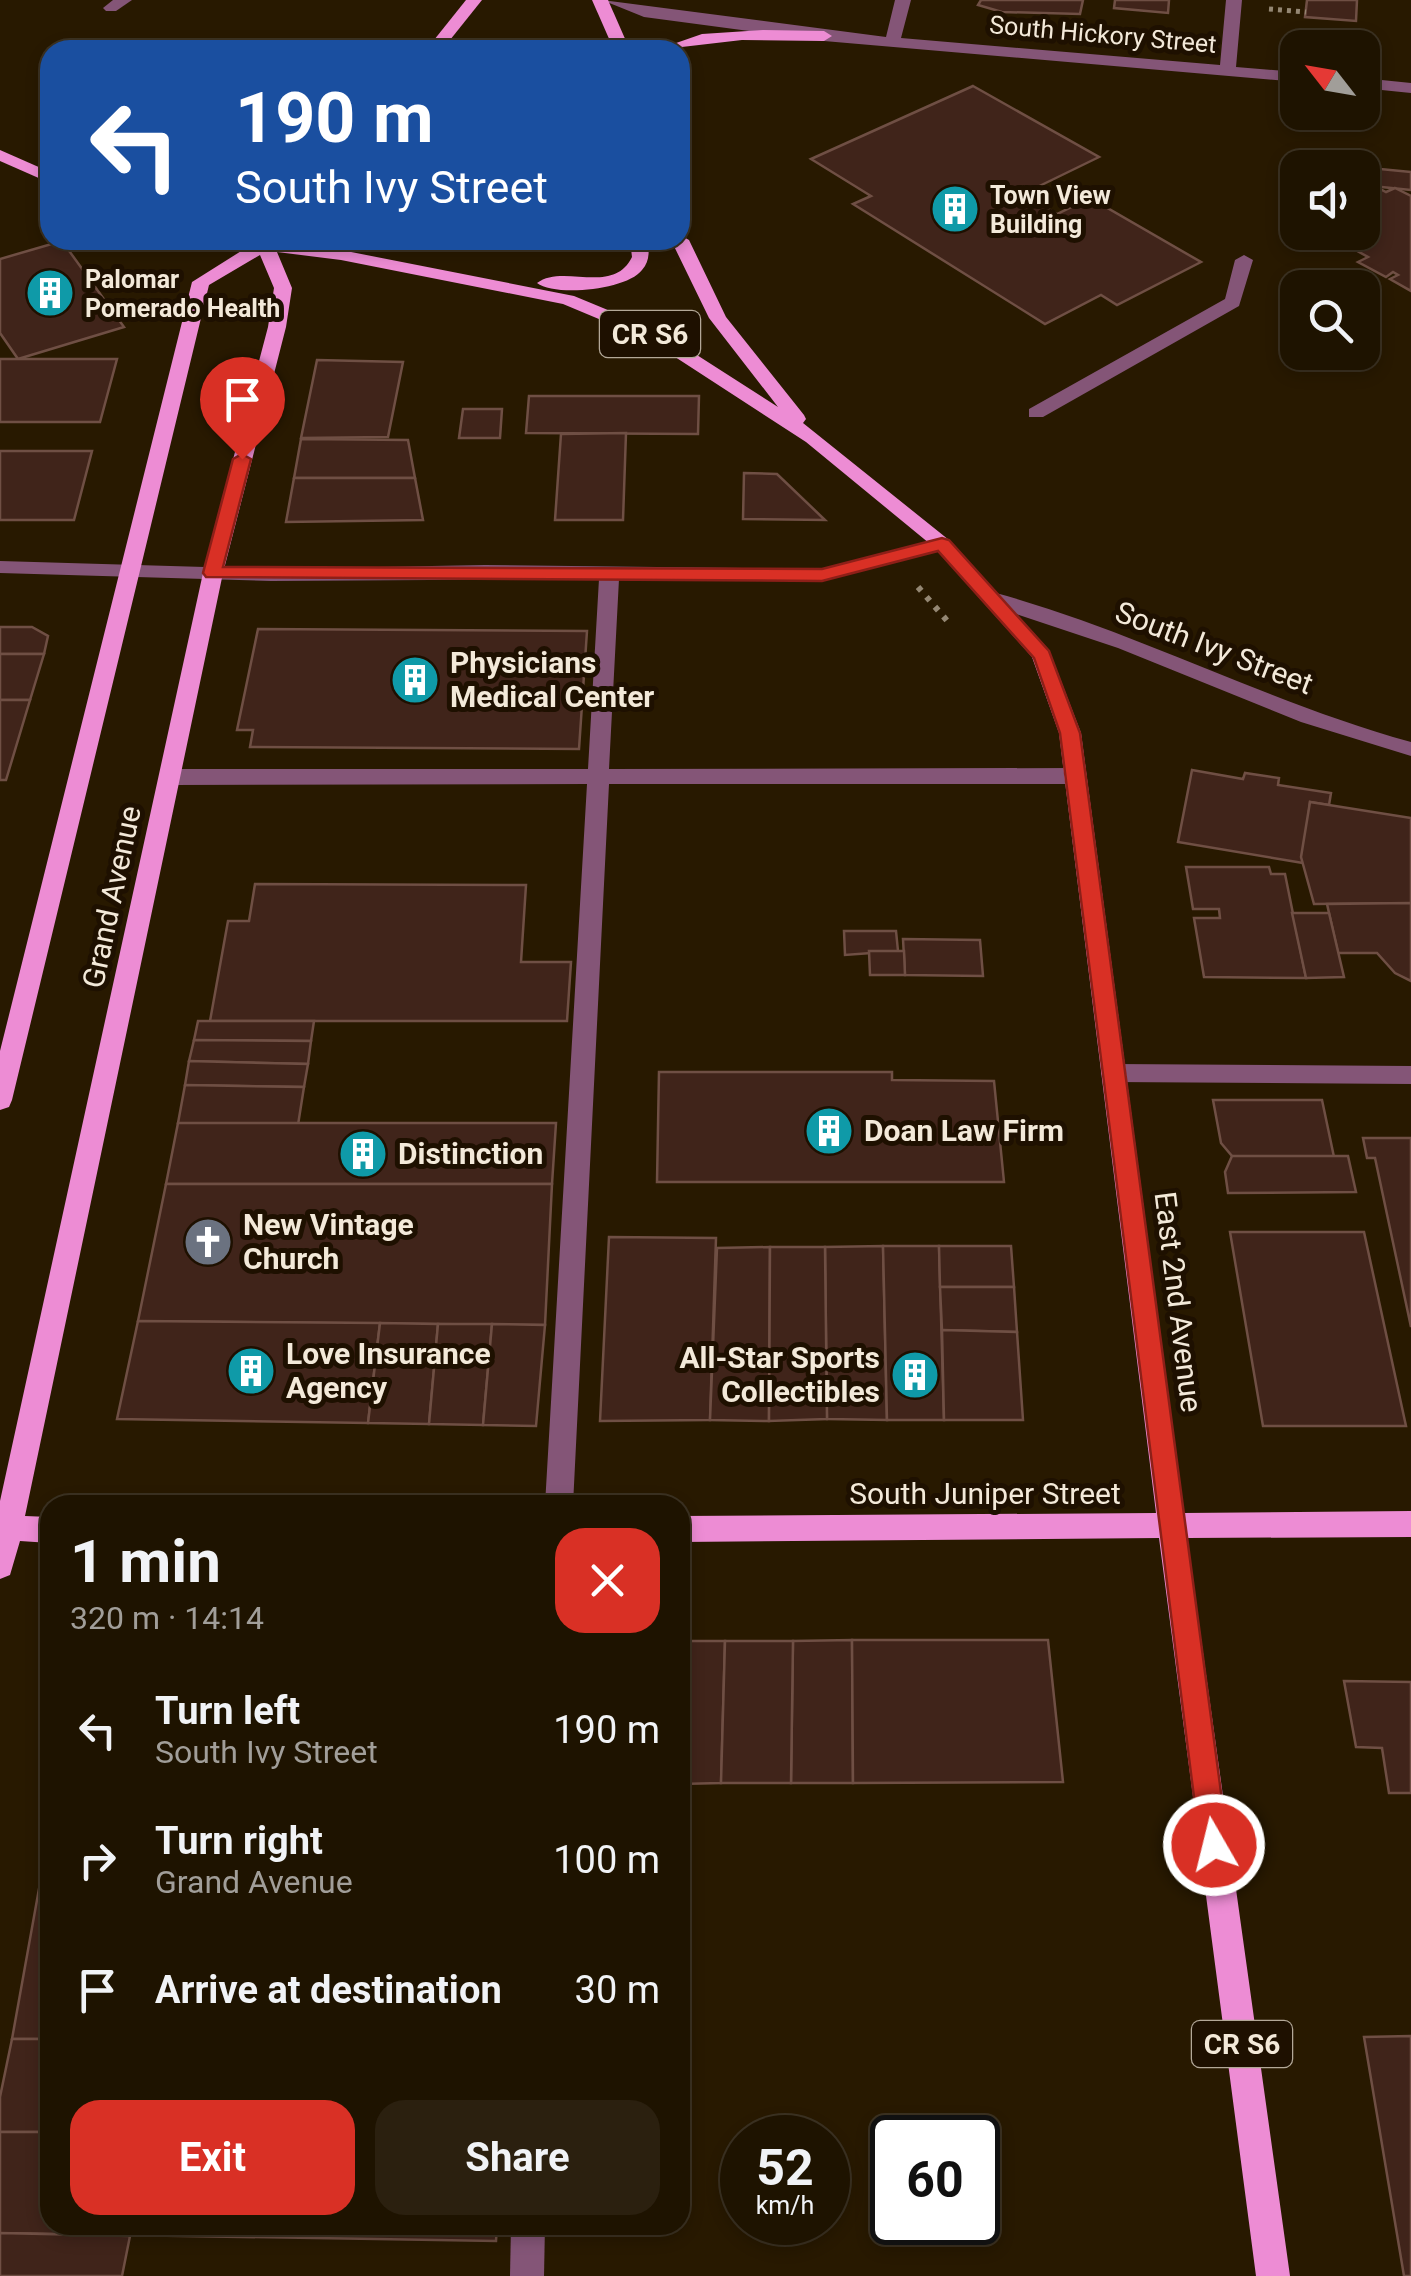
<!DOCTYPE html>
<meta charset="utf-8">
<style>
body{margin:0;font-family:Roboto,sans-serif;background:#2b200f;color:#f1f3f6;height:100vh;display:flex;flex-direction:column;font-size:38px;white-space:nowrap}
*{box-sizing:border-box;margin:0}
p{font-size:32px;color:#a19e99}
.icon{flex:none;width:55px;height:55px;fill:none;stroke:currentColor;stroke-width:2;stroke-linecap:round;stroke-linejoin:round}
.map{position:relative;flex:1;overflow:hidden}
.side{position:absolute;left:40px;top:1495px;width:650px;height:740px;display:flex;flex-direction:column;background:#1e1300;border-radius:30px;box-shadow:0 5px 15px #0003,0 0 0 2px #3c3222}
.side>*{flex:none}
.banner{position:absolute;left:40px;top:40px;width:650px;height:210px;border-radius:30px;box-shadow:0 5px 15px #0003,0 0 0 2px #3c3222;background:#1a4fa0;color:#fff;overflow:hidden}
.needle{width:65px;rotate:301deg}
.fabs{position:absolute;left:1280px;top:30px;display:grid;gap:20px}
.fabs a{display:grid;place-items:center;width:100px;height:100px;border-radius:20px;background:#1e1300;box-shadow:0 5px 15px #0003,0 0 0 2px #3c3222;font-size:50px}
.speed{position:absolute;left:720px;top:2115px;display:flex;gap:20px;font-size:50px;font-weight:700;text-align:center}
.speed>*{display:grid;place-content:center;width:130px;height:130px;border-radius:50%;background:#1e1300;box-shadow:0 5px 15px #0003,0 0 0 2px #3c3222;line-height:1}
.speed small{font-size:25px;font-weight:400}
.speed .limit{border:5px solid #111;border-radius:15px;background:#fff;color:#111}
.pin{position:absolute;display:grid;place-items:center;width:85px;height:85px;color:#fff;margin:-102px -42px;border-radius:50% 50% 50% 0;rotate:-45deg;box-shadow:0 0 10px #0007}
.pin .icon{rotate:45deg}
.me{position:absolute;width:110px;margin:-55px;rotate:352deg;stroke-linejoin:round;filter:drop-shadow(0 0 8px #0008)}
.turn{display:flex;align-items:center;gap:35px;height:210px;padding:0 30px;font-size:45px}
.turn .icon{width:130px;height:130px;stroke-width:2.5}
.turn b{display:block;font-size:70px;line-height:85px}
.round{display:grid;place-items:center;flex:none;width:105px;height:105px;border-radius:30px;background:#2b200f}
.summary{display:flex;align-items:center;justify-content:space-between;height:170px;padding:0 30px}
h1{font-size:60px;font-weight:700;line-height:75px}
.primary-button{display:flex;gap:20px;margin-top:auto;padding:20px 30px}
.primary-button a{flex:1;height:115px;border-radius:30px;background:#d93025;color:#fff;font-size:40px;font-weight:700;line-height:115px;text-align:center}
.primary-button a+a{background:#2b200f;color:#f1f3f6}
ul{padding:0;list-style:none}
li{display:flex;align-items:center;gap:30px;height:130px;padding:0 30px}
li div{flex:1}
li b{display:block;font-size:38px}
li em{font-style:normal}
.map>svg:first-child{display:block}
.building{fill:#40241a;stroke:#6f4f44;stroke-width:2.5}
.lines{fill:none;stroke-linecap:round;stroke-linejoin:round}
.path-far1{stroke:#948773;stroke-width:5;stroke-dasharray:4 5;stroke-linecap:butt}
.path{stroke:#948773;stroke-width:6;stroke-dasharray:5 8;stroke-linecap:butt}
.minor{fill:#845577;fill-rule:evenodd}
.major{fill:#ed8cd4;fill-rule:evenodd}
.route{fill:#d93025;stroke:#8d1f18;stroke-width:2.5}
.labels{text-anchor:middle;stroke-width:10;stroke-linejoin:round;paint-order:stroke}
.far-street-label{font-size:25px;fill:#f3e9d9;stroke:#1e1000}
.far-poi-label{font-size:25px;font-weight:bold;fill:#f3e9d9;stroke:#1e1000;text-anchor:start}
.shield{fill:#1e1000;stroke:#b3a898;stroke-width:2.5}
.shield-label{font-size:28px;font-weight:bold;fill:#f3e9d9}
.street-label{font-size:30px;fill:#f3e9d9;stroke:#1e1000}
.poi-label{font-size:30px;font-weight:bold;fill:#f3e9d9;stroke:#1e1000;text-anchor:start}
</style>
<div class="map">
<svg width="1411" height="2276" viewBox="0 0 1411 2276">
<rect width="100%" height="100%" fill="#281900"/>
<g class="building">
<path d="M 981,0 L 1083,0 L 1080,14 L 1002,12 L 978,5 Z"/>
<path d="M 1115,0 L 1169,0 L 1168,13 L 1114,8 Z"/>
<path d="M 1307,0 L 1357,0 L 1356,21 L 1305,17 Z"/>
<path d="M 525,41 L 579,50 L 518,50 Z"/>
<path d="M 973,86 L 1099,157 L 1023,194 L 1057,214 L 1090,198 L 1201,262 L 1117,305 L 1101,295 L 1045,324 L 853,204 L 871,196 L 811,159 Z"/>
<path d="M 1318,163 L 1411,172 L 1411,190 L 1362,185 L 1362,168 L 1317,168 Z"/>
<path d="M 1395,188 L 1411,196 L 1411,291 L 1390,279 L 1398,275 L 1393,272 L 1386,277 L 1358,262 L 1368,257 L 1343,243 L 1334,248 L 1307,233 L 1362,232 L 1362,198 L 1380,189 L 1386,192 Z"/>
<path d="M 62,241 L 124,327 L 18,359 L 0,333 L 0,259 Z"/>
<path d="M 0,359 L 117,359 L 100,422 L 0,422 Z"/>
<path d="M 317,360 L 403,362 L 388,437 L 301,438 Z"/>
<path d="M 529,396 L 699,396 L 698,434 L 526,433 Z"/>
<path d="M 463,409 L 502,409 L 500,438 L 459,438 Z"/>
<path d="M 626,433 L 623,520 L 555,520 L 561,434 Z"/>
<path d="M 301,439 L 408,440 L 415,478 L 294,478 Z"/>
<path d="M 0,451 L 92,451 L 74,520 L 0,520 Z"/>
<path d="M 744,473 L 777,474 L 825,520 L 743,519 Z"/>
<path d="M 294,478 L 415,478 L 423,520 L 286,522 Z"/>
<path d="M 0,627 L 32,627 L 48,636 L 44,654 L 0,654 Z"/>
<path d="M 258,629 L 587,631 L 579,749 L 250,747 L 253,730 L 237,730 Z"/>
<path d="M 0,654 L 44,654 L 30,700 L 0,700 Z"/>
<path d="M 0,700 L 30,700 L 6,780 L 0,780 Z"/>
<path d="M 1192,770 L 1243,779 L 1245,773 L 1279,778 L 1278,785 L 1331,793 L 1329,805 L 1310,802 L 1303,863 L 1178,842 Z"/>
<path d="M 1310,802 L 1411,818 L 1411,903 L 1314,904 L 1301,857 Z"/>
<path d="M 1186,867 L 1269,867 L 1271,874 L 1285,874 L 1306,978 L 1204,977 L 1194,918 L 1220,918 L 1219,909 L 1193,909 Z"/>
<path d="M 255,884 L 526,885 L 521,962 L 571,962 L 567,1021 L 210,1021 L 228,921 L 249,921 Z"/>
<path d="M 1411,903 L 1411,981 L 1395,973 L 1377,953 L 1338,953 L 1327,904 Z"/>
<path d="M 1292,913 L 1329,913 L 1344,977 L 1306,978 Z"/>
<path d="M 844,931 L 896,931 L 898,951 L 845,955 Z"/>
<path d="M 903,939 L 980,940 L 983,976 L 905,975 Z"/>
<path d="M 869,951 L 904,951 L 905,975 L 870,975 Z"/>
<path d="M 198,1021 L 314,1021 L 311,1041 L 194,1040 Z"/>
<path d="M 194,1040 L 311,1041 L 308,1064 L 189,1061 Z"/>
<path d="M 189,1061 L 308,1064 L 304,1087 L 185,1085 Z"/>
<path d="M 659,1072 L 892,1072 L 892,1080 L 994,1081 L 1004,1182 L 657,1182 Z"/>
<path d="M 185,1085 L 304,1087 L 298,1125 L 178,1123 Z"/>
<path d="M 1213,1100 L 1322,1100 L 1334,1157 L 1232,1156 L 1221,1143 Z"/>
<path d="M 178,1123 L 556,1123 L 552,1184 L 166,1184 Z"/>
<path d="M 1363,1138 L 1411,1138 L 1411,1327 L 1375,1158 L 1367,1158 Z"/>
<path d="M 1232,1156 L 1348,1156 L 1356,1192 L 1228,1193 L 1225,1172 Z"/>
<path d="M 166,1184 L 552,1184 L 545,1325 L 138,1321 Z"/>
<path d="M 1230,1232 L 1364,1232 L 1406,1426 L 1263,1426 Z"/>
<path d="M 609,1237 L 716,1238 L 710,1420 L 600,1421 Z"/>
<path d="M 883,1246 L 887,1420 L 827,1419 L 825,1247 Z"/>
<path d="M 883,1246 L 939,1246 L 944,1420 L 887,1420 Z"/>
<path d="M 939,1246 L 1011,1246 L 1014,1287 L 940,1287 Z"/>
<path d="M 770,1247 L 769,1421 L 710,1420 L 717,1248 Z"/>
<path d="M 770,1247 L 825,1247 L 827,1419 L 769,1421 Z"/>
<path d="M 940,1287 L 1014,1287 L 1017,1332 L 942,1330 Z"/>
<path d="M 138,1321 L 380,1323 L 368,1423 L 117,1419 Z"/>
<path d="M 380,1323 L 438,1324 L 429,1424 L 368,1423 Z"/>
<path d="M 438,1324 L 492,1324 L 483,1425 L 429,1424 Z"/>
<path d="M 492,1324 L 545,1325 L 536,1426 L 483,1425 Z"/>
<path d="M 942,1330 L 1017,1332 L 1023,1420 L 944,1420 Z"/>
<path d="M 852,1640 L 853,1783 L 791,1783 L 793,1641 Z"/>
<path d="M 852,1640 L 1048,1640 L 1063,1782 L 853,1783 Z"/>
<path d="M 680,1641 L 725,1641 L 721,1783 L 680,1784 Z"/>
<path d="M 725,1641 L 793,1641 L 791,1783 L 721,1783 Z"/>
<path d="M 1344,1681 L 1411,1682 L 1411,1793 L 1389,1793 L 1382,1748 L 1356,1747 Z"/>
<path d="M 44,1861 L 50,1861 L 50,2039 L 12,2039 Z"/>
<path d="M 1411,2036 L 1411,2276 L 1404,2276 L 1364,2037 Z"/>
<path d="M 12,2039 L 50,2039 L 50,2132 L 0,2132 L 0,2097 Z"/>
<path d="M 0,2132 L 50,2132 L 50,2225 L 497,2225 L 496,2241 L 0,2233 Z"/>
<path d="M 0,2233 L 130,2236 L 122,2276 L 0,2276 Z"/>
</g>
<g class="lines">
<path class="path-far1" d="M 1269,9 L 1306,12"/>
<path class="path" d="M 918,587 L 949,623"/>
<g class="minor">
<path d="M 113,0 L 132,0 L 116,11 L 106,11 L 103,8 Z"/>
<path d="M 602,0 L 886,37 L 895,0 L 911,0 L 901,38 L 1220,65 L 1226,0 L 1242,0 L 1236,67 L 1298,72 L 1298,82 L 824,41 L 644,17 Z"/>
<path d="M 1362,78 L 1411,83 L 1411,93 L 1362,88 Z"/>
<path d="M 1244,255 L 1253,260 L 1239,306 L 1043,417 L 1029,417 L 1029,409 L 1225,299 L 1235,260 Z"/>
<path d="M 942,538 L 949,540 L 949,548 L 822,581 L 619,579 L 609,769 L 1075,768 L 1086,776 L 1075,784 L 609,784 L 573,1505 L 545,1505 L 587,784 L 171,785 L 160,777 L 171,769 L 588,769 L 599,579 L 271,581 L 0,573 L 0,561 L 271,569 L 485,565 L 822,569 Z"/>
<path d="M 996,593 C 1138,632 1269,703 1411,742 L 1411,756 L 1301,722 L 1118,648 L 989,605 L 986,600 Z"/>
<path d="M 1113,1064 L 1411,1066 L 1411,1084 L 1113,1082 L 1104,1080 L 1101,1073 L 1104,1066 Z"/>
<path d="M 511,2225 L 545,2225 L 544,2276 L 510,2276 Z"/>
</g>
<g class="major">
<path d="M 466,0 L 482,0 L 442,50 L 426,50 Z"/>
<path d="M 592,0 L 608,0 L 630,50 L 614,50 Z"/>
<path d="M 763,30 L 824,31 L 832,36 L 824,41 L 742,40 L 656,50 L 702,34 Z"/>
<path d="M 0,150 L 50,172 L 50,183 L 0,161 Z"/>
<path d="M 680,235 L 689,240 L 726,317 L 804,415 L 806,419 L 803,423 L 949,540 L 1049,650 L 1081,733 L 1184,1513 L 1411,1511 L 1411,1537 L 1187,1538 L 1290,2276 L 1256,2276 L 1159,1538 L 680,1542 L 680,1516 L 1156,1513 L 1059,733 L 1032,657 L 935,548 L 806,442 L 649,340 L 563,304 L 341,260 L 277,252 L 292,288 L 286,327 L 223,573 L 25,1516 L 50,1517 L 50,1543 L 20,1541 L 10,1575 L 0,1579 L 0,1501 L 203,573 L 268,327 L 274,288 L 260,255 L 209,285 L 12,1100 L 9,1107 L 0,1110 L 0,1051 L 192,282 L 246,248 L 214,240 L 271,240 L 341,250 L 574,296 L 661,332 L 778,407 L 709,318 L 671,240 L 680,240 Z"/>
<path d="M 630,240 L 648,240 C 649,251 650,261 642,270 C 627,290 555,297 537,283 C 563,263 613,296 632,257 Z"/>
</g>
</g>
<path class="route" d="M 242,454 L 251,459 L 223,567 L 822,569 L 942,538 L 949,540 L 1049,651 L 1080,733 L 1228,1845 L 1224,1855 L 1214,1859 L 1204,1855 L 1200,1845 L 1060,733 L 1034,658 L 938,551 L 822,581 L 206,577 L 203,573 L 233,459 Z"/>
<defs>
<g id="building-disc" transform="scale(2.5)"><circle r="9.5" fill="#0f9aa8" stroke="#1e1000"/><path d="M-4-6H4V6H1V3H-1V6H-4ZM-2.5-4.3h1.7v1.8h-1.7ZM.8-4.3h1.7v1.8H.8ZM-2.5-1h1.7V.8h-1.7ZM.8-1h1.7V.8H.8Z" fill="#fff"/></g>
<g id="church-disc" transform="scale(2.5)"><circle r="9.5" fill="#6b7280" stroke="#1e1000"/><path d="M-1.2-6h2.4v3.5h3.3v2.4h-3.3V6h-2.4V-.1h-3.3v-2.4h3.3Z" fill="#fff"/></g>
</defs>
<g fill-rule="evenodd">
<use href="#building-disc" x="955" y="209"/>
<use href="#building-disc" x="50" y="293"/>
<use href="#building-disc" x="415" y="680"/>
<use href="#building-disc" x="829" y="1131"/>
<use href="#building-disc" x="363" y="1154"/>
<use href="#church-disc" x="208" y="1242"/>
<use href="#building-disc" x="251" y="1371"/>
<use href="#building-disc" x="915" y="1375"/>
</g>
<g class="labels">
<g class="far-street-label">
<text transform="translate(1103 34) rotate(5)" y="9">South Hickory Street</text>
</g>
<g class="far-poi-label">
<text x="990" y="204">Town View<tspan x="990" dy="29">Building</tspan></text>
<text x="85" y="288">Palomar<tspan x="85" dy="29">Pomerado Health</tspan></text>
</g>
<g class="shield">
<rect x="600" y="311" width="100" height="46" rx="8"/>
<rect x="1192" y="2021" width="100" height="46" rx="8"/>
</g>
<g class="shield-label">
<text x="650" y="344">CR S6</text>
<text x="1242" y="2054">CR S6</text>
</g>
<g class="street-label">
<text transform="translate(1214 648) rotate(21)" y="10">South Ivy Street</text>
<text transform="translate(112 897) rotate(-78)" y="10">Grand Avenue</text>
<text transform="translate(1178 1302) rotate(83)" y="10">East 2nd Avenue</text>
<text x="985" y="1504">South Juniper Street</text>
</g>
<g class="poi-label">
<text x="450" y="673">Physicians<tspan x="450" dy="34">Medical Center</tspan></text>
<text x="864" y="1141">Doan Law Firm</text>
<text x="398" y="1164">Distinction</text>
<text x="243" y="1235">New Vintage<tspan x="243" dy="34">Church</tspan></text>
<text x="286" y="1364">Love Insurance<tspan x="286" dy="34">Agency</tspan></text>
<text x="880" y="1368" text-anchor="end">All-Star Sports<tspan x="880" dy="34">Collectibles</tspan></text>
</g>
</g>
</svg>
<div class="fabs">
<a><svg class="needle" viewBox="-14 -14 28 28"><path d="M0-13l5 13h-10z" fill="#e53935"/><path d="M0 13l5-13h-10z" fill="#a19e99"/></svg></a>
<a><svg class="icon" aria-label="sound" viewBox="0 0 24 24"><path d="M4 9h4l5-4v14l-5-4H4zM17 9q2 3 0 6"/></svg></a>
<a><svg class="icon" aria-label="search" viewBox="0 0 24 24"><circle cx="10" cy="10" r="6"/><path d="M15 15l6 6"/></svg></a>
</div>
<div class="speed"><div>52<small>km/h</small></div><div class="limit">60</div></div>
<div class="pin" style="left:242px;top:459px;background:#d93025"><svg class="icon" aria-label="arrive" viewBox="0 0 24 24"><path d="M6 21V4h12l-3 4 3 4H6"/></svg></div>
<svg class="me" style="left:1214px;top:1845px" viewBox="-20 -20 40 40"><circle r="17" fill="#d93025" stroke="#fff" stroke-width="3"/><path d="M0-11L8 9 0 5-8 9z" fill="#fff"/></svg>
<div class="banner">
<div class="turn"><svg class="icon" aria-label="left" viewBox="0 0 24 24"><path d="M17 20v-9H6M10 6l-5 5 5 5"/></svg><div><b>190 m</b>South Ivy Street</div></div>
</div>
<section class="side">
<div class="summary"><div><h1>1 min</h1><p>320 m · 14:14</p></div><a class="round" style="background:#d93025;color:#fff"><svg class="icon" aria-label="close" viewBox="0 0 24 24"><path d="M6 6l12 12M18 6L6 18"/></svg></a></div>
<ul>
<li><svg class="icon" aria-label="left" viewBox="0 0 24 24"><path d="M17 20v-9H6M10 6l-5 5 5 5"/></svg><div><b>Turn left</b><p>South Ivy Street</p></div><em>190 m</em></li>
<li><svg class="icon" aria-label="right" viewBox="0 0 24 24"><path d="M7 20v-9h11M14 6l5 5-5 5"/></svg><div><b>Turn right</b><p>Grand Avenue</p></div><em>100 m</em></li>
<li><svg class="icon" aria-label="arrive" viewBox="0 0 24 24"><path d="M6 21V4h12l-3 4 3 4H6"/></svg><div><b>Arrive at destination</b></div><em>30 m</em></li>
</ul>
<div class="primary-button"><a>Exit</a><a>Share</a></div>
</section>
</div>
